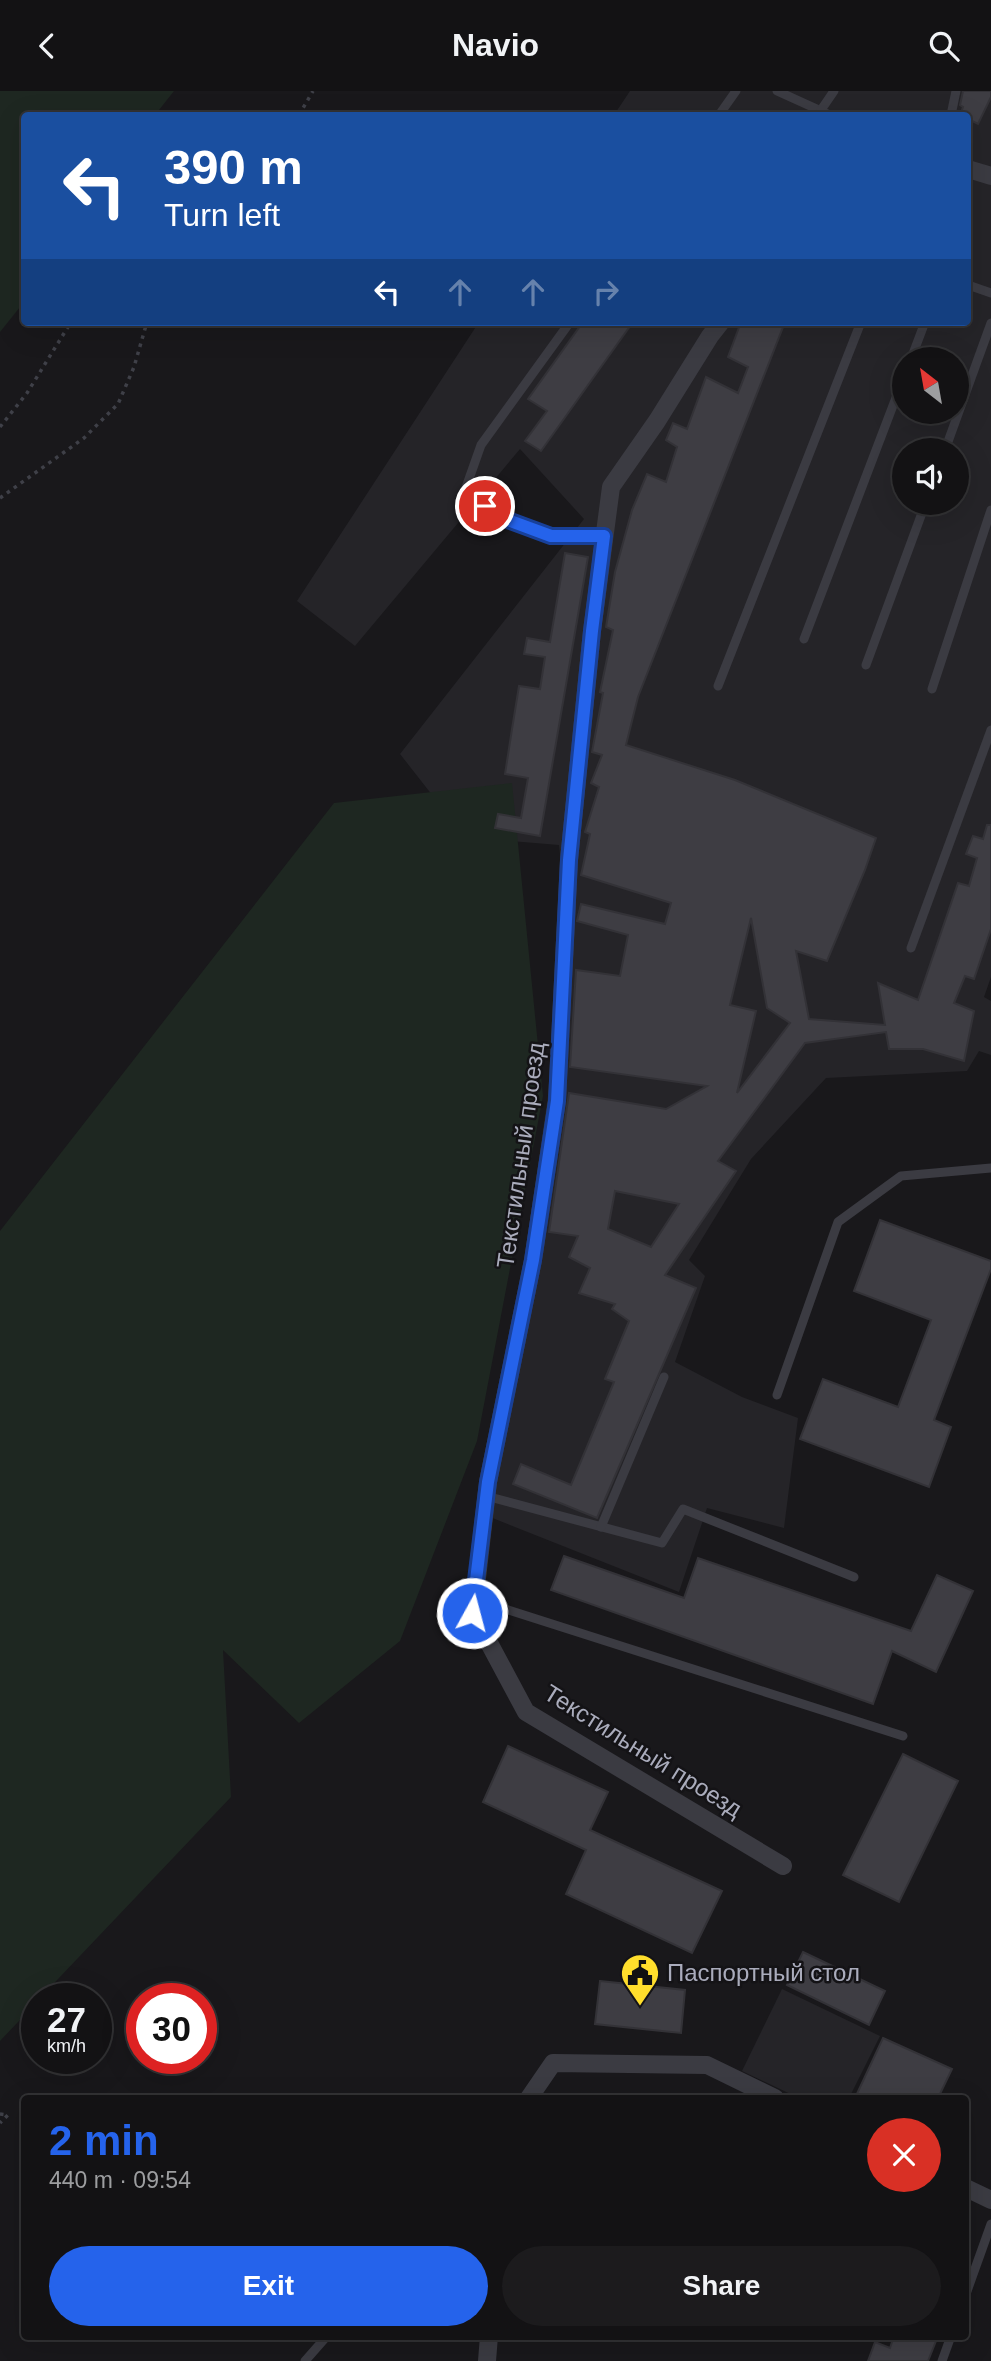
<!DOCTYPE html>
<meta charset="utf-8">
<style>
body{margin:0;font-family:Arial,sans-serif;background:#1c1b1d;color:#f1f3f6;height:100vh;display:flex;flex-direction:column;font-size:26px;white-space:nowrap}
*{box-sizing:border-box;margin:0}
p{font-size:23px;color:#9d9ea0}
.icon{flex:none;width:38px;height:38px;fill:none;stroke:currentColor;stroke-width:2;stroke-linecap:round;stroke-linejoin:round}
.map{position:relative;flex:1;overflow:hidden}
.sheet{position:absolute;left:21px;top:2004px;width:948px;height:245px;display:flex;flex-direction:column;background:#131214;border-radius:7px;box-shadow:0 7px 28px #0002,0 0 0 2px #323234}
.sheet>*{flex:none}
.guide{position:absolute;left:21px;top:21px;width:950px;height:214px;border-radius:7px;box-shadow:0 7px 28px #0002,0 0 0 2px #323234;background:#1a4fa0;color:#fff;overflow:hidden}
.needle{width:46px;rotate:329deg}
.fabs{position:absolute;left:892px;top:256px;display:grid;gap:14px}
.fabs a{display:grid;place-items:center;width:77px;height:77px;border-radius:50%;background:#131214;box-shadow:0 7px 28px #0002,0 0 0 2px #323234;font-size:35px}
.speed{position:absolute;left:21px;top:1892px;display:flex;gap:14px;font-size:35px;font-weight:700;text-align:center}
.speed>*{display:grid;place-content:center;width:91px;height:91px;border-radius:50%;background:#131214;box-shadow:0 7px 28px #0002,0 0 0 2px #323234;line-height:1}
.speed small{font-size:18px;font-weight:400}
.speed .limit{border:10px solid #d22;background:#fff;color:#111}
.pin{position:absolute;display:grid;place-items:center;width:60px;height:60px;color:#fff;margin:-30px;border:4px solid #fff;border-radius:50%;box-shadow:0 2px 7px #0007}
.me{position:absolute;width:77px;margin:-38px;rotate:7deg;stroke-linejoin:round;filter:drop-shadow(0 0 5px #0008)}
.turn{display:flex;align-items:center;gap:24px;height:147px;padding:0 28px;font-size:32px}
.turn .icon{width:91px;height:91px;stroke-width:2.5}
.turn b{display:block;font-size:49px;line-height:60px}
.lanes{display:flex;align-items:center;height:66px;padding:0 28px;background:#0003;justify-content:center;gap:35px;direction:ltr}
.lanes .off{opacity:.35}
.round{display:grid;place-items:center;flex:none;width:74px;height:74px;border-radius:37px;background:#1c1b1d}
.summary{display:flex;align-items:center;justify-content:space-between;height:119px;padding:0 28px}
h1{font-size:42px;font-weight:800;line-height:52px;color:#2563eb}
.action{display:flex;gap:14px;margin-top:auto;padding:14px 28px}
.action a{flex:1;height:80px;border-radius:42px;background:#2563eb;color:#fff;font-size:28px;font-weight:800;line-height:80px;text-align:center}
.action a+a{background:#1c1b1d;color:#f1f3f6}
header{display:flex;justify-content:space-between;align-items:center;height:91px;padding:0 28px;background:#131214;font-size:32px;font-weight:800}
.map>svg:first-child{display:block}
.built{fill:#252428;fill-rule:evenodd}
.green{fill:#1e2721}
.building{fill:#3e3d43;stroke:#333237;stroke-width:2;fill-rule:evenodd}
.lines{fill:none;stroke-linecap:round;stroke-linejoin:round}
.path{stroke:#3f4048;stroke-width:3.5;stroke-dasharray:3.5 5;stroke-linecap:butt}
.service{stroke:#3b3b42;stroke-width:9}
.minor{stroke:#3b3b42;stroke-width:18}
.route-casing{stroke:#184099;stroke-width:18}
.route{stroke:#2563eb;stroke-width:12}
.labels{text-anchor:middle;stroke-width:5;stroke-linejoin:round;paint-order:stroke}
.street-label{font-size:24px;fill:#aaacbc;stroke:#141316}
.poi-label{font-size:24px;fill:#aaacbc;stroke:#141316;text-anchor:start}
</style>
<header><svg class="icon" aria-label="back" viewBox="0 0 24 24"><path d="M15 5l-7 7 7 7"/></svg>Navio<svg class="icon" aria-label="search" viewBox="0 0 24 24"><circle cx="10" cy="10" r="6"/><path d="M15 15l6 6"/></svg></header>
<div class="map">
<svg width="991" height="2270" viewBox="0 0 991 2270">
<rect width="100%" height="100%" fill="#19181b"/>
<g class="built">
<path d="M 630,0 L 991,0 L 991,886 L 984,906 L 991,910 L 991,964 L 979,960 L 967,980 L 826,987 L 751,1068 L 689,1169 L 705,1185 L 675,1271 L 742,1306 L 798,1327 L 784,1437 L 707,1417 L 679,1501 L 490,1426 L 516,1225 L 570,853 L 559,754 L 465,746 L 400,663 L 584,428 L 520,358 L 355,555 L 297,510 L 479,231 L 968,231 L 968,24 L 614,24 ZM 905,268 L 957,268 L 957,320 L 905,320 ZM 905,359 L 957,359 L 957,411 L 905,411 Z"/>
<path d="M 782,1898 L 880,1945 L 849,2007 L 799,2007 L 742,1980 Z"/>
</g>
<g class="green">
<path d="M 0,0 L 174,0 L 155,24 L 24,24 L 24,211 L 0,241 Z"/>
<path d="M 512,692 L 543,1005 L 477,1350 L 400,1550 L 299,1632 L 223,1559 L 231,1706 L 40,1907 L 37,1908 L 37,1911 L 0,1950 L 0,1140 L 334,712 Z"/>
</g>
<g class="building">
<path d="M 963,0 L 991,0 L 991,6 L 978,33 L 968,28 L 968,24 L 960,24 L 963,16 L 960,14 Z"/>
<path d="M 583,231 L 633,231 L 541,360 L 525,350 L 547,320 L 528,308 Z"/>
<path d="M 741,231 L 785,231 L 638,606 L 626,654 L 735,689 L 876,747 L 865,779 L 827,870 L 796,860 L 809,928 L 885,934 L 878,892 L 918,909 L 958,792 L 969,795 L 977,767 L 966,763 L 973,745 L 983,748 L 987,734 L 991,734 L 991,838 L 974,888 L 965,885 L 954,912 L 974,920 L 964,970 L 923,958 L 889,958 L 886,941 L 805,952 L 718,1070 L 736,1080 L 665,1184 L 696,1197 L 597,1427 L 513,1393 L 521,1373 L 571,1394 L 614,1291 L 605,1288 L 629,1230 L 612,1218 L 615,1213 L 579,1202 L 590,1177 L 569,1166 L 578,1145 L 549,1141 L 569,1002 L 666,1018 L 707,995 L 570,976 L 576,879 L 620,885 L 628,844 L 577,830 L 581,813 L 665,833 L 671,812 L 581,784 L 590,743 L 585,741 L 599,696 L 591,692 L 602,664 L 592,661 L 603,602 L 600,601 L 613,539 L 606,536 L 615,481 L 632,419 L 647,383 L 666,391 L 677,356 L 666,349 L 673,332 L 687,338 L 706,286 L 738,302 L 748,276 L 728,266 ZM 751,827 L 767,917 L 790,932 L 737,1002 L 756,920 L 730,914 ZM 615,1100 L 679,1113 L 651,1156 L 608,1138 Z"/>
<path d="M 565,462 L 588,466 L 540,745 L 495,737 L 498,723 L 521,727 L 528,687 L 505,683 L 512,638 L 519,595 L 540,598 L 545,566 L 524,563 L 527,547 L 550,551 Z"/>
<path d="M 880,1129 L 991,1170 L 991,1178 L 934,1329 L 951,1336 L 929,1396 L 800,1348 L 823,1288 L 898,1316 L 931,1229 L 854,1200 Z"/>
<path d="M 564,1465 L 684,1507 L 698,1467 L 911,1540 L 937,1484 L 973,1500 L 936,1581 L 892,1560 L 873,1613 L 551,1499 Z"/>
<path d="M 508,1655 L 608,1701 L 590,1739 L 722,1800 L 692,1862 L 566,1803 L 586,1759 L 483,1711 Z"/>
<path d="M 903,1663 L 958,1690 L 899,1811 L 843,1784 Z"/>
<path d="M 803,1861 L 885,1900 L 869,1934 L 787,1894 Z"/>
<path d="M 600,1890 L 685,1899 L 681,1942 L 595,1933 Z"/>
<path d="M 883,1947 L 952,1978 L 938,2007 L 855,2007 Z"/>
<path d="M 894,2245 L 938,2245 L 928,2270 L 868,2270 L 875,2251 L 890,2257 Z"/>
</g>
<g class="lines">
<g class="path">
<path d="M 299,24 L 313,0"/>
<path d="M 0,336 L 27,302 L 71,231"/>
<path d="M 0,407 L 84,347 L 118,313 L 134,276 L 147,231"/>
<path d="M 0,2023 L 8,2024 L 0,2032"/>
</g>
<g class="service">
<path d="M 777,0 L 830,24"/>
<path d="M 821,19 L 834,0"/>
<path d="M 719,24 L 736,0"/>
<path d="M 951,24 L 956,0"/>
<path d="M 968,194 L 991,202"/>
<path d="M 570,231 L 481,354 L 464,402 L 505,428 L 551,445 L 605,445"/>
<path d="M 911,268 L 925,231"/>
<path d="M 945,359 L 991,232"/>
<path d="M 804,548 L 905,283"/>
<path d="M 866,574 L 926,411"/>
<path d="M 718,595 L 861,231"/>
<path d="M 932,598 L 991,419"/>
<path d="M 911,857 L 991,639"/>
<path d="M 777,1304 L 838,1131 L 901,1085 L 991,1077"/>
<path d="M 486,1405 L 662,1452 L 683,1418 L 854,1486"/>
<path d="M 601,1436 L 664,1286"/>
<path d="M 474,1508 L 903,1645"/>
<path d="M 966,2203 L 991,2133"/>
<path d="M 305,2270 L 327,2245"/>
<path d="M 942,2270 L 951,2245"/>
</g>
<g class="minor">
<path d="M 968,78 L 991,85"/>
<path d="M 721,231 L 710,245 L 657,330 L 611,396 L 592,540 L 569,769 L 557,1010 L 533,1169 L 488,1391 L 473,1522 L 526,1621 L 783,1775"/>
<path d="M 529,2007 L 553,1972 L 707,1974 L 775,2007"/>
<path d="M 966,2097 L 991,2109"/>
<path d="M 487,2270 L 489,2245"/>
</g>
</g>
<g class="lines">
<g class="route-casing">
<path id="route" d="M 472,1522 L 488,1391 L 533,1169 L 557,1010 L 569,769 L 592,540 L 604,445 L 551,445 L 505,428 L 485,415"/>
</g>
<use href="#route" class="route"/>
</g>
<defs>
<g id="civic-pin" transform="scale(2.0125)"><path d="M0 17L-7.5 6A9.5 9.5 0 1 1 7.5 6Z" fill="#ffde2c" stroke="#141316"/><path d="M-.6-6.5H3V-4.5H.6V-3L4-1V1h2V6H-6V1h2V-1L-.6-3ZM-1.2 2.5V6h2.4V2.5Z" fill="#111"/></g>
</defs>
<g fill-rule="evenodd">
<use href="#civic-pin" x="640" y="1882"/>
</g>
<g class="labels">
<g class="street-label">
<text transform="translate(521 1064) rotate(-82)" y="8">Текстильный проезд</text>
<text transform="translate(643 1660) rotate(32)" y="8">Текстильный проезд</text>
</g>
<g class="poi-label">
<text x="667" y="1890">Паспортный стол</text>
</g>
</g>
</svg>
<div class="fabs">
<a><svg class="needle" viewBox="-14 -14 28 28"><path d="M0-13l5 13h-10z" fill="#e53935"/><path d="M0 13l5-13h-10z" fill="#9d9ea0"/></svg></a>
<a><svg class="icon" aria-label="sound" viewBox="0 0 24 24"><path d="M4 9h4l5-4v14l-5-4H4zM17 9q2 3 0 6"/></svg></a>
</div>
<div class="speed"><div>27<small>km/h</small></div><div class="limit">30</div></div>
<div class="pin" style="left:485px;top:415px;background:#d93025"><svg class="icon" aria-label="arrive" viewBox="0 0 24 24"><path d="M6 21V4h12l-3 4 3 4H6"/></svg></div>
<svg class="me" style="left:472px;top:1522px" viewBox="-20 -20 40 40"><circle r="17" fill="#2563eb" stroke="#fff" stroke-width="3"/><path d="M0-11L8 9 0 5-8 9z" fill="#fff"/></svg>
<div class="guide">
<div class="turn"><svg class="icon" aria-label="left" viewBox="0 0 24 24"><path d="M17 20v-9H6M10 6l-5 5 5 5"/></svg><div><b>390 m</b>Turn left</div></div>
<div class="lanes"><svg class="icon" aria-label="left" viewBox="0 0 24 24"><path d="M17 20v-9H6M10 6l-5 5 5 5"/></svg><svg class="icon off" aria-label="ahead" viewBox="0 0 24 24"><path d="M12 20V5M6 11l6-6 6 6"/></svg><svg class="icon off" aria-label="ahead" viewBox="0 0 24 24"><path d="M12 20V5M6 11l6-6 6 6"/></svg><svg class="icon off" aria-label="right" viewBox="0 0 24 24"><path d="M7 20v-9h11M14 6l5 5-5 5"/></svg></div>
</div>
<section class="sheet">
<div class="summary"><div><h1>2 min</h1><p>440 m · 09:54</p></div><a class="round" style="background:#d93025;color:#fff"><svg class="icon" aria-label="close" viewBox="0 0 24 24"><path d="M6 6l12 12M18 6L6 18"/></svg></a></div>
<div class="action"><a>Exit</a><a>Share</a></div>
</section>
</div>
